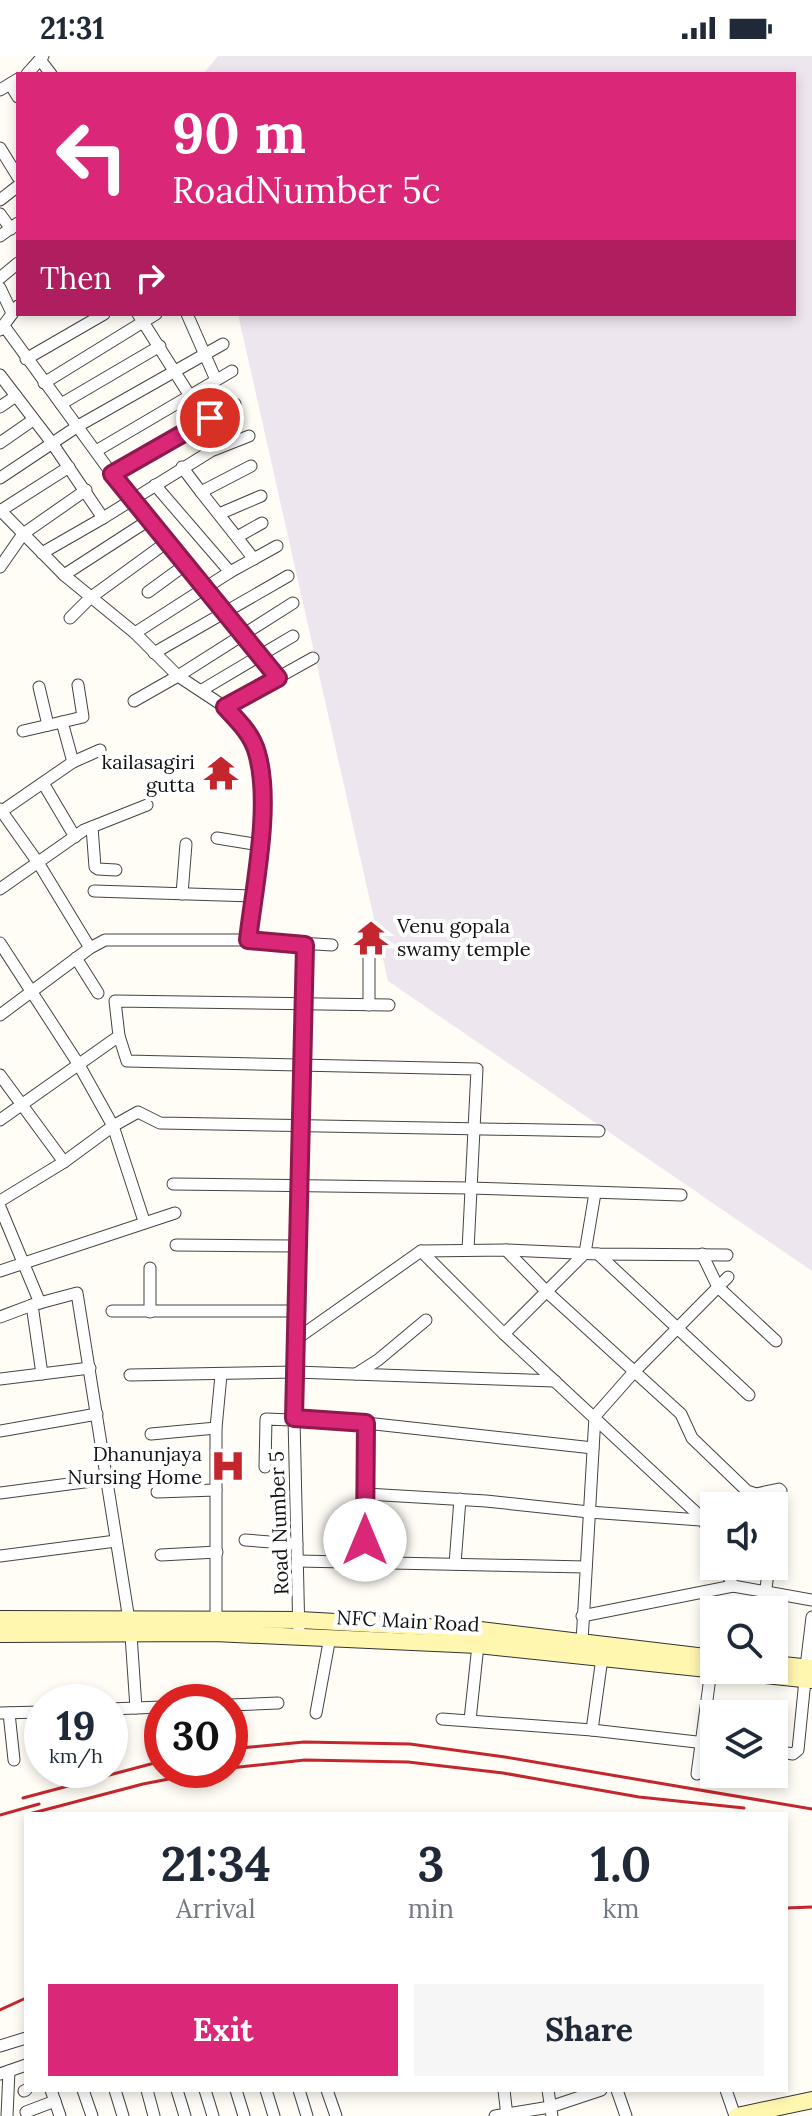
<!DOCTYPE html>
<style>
body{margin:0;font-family:Lora,serif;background:#f6f6f7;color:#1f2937;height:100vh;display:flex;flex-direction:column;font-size:30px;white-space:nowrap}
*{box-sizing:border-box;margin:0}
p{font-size:26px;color:#747a83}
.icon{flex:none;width:44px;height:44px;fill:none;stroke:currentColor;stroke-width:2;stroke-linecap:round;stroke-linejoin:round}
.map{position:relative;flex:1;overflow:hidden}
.panel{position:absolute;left:24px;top:1756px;width:764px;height:280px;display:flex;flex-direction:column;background:#fff;border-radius:0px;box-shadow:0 4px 12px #0003}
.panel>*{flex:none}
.banner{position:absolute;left:16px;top:16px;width:780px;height:244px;border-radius:0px;box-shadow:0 4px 12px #0003;background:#db2777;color:#fff;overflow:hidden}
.buttons{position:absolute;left:700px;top:1436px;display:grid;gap:16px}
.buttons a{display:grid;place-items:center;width:88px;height:88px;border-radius:0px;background:#fff;box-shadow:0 4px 12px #0003;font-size:40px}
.speed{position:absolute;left:24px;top:1628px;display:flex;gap:16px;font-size:40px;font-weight:700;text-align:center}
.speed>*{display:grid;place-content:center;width:104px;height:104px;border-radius:50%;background:#fff;box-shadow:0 4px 12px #0003;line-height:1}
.speed small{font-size:20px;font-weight:400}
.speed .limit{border:12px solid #d22;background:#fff;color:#111}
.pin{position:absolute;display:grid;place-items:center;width:68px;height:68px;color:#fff;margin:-34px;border:4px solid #fff;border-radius:50%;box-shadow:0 2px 8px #0007}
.me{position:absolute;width:88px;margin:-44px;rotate:0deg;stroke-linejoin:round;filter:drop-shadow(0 0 6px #0008)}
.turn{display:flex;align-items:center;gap:28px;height:168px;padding:0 24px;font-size:36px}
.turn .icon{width:104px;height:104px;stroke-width:2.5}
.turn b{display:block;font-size:56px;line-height:68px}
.then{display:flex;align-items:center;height:76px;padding:0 24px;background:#0003;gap:16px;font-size:30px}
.eta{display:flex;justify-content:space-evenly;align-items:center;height:136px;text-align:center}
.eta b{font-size:48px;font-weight:700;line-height:56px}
.button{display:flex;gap:16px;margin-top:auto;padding:16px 24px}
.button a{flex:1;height:92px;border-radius:0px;background:#db2777;color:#fff;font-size:32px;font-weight:700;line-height:92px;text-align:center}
.button a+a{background:#f6f6f7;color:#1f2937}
.status{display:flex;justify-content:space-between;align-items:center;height:56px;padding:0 40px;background:#fff;direction:ltr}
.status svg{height:22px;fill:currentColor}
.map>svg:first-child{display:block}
.industrial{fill:#eee6ef}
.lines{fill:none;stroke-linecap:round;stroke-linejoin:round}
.street-casing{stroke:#444;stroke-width:13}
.secondary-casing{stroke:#333;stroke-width:18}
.street{stroke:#fff;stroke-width:11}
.secondary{stroke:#fff6b0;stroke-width:16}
.rail{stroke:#c4262e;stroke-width:3}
.route-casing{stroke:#8e194d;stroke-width:20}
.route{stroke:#db2777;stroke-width:14}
.labels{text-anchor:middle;stroke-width:8;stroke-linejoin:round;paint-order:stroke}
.poi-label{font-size:20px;fill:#111;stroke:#fff;text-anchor:end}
.street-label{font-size:20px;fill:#111;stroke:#fff}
</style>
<div class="status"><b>21:31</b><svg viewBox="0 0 49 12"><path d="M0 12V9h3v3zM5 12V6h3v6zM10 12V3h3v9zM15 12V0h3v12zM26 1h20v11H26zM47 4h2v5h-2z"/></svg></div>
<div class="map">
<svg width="812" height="2060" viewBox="0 0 812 2060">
<rect width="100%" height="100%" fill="#fffdf5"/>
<path class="industrial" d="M 218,0 L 812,0 L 812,1215 L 388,925 L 238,258 L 794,258 L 794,18 L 203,18 Z"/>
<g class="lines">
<g class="street-casing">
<g id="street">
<path d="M 41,5 L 51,18"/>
<path d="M 27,18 L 43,0"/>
<path d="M 10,28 L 18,41"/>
<path d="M 0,34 L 18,23"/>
<path d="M 0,92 L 18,121"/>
<path d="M 0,144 L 18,130"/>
<path d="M 0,158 L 11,173"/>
<path d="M 0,180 L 18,167"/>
<path d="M 0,222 L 18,207"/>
<path d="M 0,232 L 12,257"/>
<path d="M 138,258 L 190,340"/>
<path d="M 187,258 L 216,324"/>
<path d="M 4,270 L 112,418 L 278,622"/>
<path d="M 0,274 L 18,250"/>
<path d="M 26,303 L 104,258"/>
<path d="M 0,319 L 52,387 L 103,462"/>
<path d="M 44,327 L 156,258"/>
<path d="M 61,348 L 160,290"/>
<path d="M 0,351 L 16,340"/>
<path d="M 0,387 L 33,364"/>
<path d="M 96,395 L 232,315"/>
<path d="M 251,410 L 201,436 L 254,503"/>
<path d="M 182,411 L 201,436"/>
<path d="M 112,418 L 235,348"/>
<path d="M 0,422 L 78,370 L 223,288"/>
<path d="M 155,429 L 230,516"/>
<path d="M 0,454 L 64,519 L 135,577 L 178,620 L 225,651 L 247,674 L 257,695 L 262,738 L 260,789 L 248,884"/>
<path d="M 0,455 L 69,411"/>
<path d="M 219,458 L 261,440"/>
<path d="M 237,481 L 262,467"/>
<path d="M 42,497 L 103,462 L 211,395 L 249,380"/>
<path d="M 0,511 L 23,478 L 86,434"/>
<path d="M 64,519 L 149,464"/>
<path d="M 148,536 L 185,509"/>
<path d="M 70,562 L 90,542 L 167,486"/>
<path d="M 135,577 L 230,516 L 277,490"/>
<path d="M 154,597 L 288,520"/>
<path d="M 39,631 L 48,669"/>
<path d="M 202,634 L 293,580"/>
<path d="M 134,645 L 178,620 L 293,547"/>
<path d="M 225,651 L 313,602"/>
<path d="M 62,666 L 83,661 L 78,629"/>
<path d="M 23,675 L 62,666 L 73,706"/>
<path d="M 43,727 L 75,781"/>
<path d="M 0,753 L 39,808 L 90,892"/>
<path d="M 2,755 L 73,706 L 100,694"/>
<path d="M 92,771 L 95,811 L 98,813 L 116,814"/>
<path d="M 217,782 L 260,789"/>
<path d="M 0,833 L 84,774 L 147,749"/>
<path d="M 94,835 L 253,840"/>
<path d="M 182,838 L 186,788"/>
<path d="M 0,887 L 79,1009 L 113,1070 L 144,1165"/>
<path d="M 76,902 L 98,937"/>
<path d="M 369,949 L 369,894"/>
<path d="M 0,959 L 90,892 L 105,884 L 248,884 L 332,889"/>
<path d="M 119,980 L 127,1005 L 477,1013 L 468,1194"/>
<path d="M 0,1019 L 64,1106"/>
<path d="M 0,1064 L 119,980 L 115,945 L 389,949"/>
<path d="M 173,1128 L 470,1132 L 681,1139"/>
<path d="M 0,1145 L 64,1106 L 113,1070 L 138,1056 L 160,1067 L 599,1075"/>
<path d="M 0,1151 L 40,1247"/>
<path d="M 176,1189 L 297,1190"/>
<path d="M 506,1194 L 547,1236 L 681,1358 L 692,1382 L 747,1435 L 756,1438 L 779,1433 L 781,1435 L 774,1483"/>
<path d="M 421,1195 L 504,1278 L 703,1463 L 714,1488"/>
<path d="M 598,1198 L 749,1339"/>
<path d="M 702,1198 L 718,1231 L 776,1285"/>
<path d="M 150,1212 L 150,1256"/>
<path d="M 0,1215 L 175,1157"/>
<path d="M 32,1249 L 42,1318"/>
<path d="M 112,1255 L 296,1255"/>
<path d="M 0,1261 L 32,1249 L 77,1237 L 129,1564"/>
<path d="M 504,1278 L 585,1197 L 595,1137"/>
<path d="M 295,1284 L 421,1195 L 506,1194 L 598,1198 L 727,1199"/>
<path d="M 356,1318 L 378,1304 L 426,1264"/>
<path d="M 130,1319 L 295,1316 L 555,1325"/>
<path d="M 0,1323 L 90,1312"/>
<path d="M 0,1375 L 97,1358"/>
<path d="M 151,1378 L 216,1372"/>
<path d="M 265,1411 L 266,1363 L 366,1367 L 593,1392"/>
<path d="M 157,1436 L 216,1434"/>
<path d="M 0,1437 L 107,1423"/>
<path d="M 366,1438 L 486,1445 L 589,1456 L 714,1465"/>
<path d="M 739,1450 L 751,1437"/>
<path d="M 245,1484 L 297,1488"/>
<path d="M 161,1499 L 217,1496"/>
<path d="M 0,1500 L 116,1485"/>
<path d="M 298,1505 L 586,1511"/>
<path d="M 365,1506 L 366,1367"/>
<path d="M 455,1508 L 460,1443"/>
<path d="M 724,1510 L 733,1530"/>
<path d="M 763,1554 L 769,1510"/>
<path d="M 582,1560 L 733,1530 L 812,1544"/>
<path d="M 216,1562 L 216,1372 L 221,1319"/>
<path d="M 131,1579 L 136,1652"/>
<path d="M 299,1580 L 294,1362 L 305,889"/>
<path d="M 582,1586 L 595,1360 L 633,1317 L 728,1221"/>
<path d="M 806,1611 L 812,1561"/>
<path d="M 230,1649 L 278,1647"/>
<path d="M 110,1653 L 162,1651"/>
<path d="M 0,1657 L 42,1656"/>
<path d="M 9,1657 L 14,1704"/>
<path d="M 316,1657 L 330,1581"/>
<path d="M 442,1663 L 592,1674 L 714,1688"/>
<path d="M 470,1664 L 478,1589"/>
<path d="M 592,1674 L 602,1602"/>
<path d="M 774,1695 L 793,1698 L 798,1694 L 805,1624"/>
<path d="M 697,1718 L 711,1614"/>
<path d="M 0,1990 L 26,1982"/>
<path d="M 0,2018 L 26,2009"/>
<path d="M 51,2034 L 60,2060"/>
<path d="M 83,2034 L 92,2060"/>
<path d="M 115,2034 L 123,2060"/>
<path d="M 147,2034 L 154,2060"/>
<path d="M 177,2034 L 185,2060"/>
<path d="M 205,2034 L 213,2060"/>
<path d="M 236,2034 L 244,2060"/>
<path d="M 266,2034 L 274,2060"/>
<path d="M 299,2034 L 307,2060"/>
<path d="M 327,2034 L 336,2060"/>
<path d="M 504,2034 L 507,2060"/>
<path d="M 548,2034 L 552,2060"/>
<path d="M 617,2034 L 626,2060"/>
<path d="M 726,2034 L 735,2060"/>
<path d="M 24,2035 L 26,2034"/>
<path d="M 26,2056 L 55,2045"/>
<path d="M 7,2060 L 9,2015"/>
<path d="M 495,2060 L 550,2051 L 601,2034"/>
</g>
</g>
<g class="secondary-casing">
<g id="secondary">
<path d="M 0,1563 L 300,1564 L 480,1574 L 714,1602"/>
<path d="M 0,1578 L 214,1577 L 478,1589 L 812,1624"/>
<path d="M 774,1608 L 812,1612"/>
<path d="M 737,2060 L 812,2044"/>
</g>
</g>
<use href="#street" class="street"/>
<use href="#secondary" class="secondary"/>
<g class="rail">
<path d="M 230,1693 L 304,1686 L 410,1688 L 505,1701 L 812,1753"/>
<path d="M 230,1712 L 305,1704 L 408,1706 L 503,1717 L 639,1741 L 744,1752"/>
<path d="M 23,1742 L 162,1705"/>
<path d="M 29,1758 L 143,1728 L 215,1714"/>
<path d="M 0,1759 L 39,1748"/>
<path d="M 786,1852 L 812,1851"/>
<path d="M 0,1954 L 26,1942"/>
</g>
</g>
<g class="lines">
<g class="route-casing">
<path id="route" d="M 210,362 L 112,418 L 278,622 L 225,651 C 238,665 252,678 257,697 C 272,748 254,831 248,884 L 305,889 L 294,1362 L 366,1367 L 365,1484"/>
</g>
<use href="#route" class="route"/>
</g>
<defs>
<g id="temple-bare" transform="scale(2.76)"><path d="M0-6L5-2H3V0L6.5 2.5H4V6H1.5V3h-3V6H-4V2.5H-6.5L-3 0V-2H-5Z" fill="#c4262e" stroke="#fff" stroke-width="2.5" paint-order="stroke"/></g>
<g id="hospital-bare" transform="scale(2.76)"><path d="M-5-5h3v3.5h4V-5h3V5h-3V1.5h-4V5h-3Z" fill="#c4262e" stroke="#fff" stroke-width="2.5" paint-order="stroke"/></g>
</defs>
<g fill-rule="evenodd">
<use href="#temple-bare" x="221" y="717"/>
<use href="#temple-bare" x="371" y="882"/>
<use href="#hospital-bare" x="228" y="1410"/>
</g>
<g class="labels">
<g class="poi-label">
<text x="195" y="713">kailasagiri<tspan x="195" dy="23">gutta</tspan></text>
<text x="397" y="877" text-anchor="start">Venu gopala<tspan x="397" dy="23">swamy temple</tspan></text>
<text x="202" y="1405">Dhanunjaya<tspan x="202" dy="23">Nursing Home</tspan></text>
</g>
<g class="street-label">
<text transform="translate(279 1467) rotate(-92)" y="7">Road Number 5</text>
<text transform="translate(408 1565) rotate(3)" y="7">NFC Main Road</text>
</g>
</g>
</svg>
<div class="buttons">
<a><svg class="icon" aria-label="sound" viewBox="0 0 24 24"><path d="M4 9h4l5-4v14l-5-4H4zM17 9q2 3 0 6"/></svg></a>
<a><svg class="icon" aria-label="search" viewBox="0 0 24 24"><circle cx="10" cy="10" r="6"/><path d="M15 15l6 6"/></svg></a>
<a><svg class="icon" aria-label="layers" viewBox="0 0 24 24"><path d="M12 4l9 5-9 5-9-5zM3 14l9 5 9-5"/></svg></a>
</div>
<div class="speed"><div>19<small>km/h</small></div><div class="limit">30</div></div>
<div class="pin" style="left:210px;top:362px;background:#d93025"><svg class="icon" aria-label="arrive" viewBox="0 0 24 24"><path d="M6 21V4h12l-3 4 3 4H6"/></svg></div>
<svg class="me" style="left:365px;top:1484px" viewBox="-20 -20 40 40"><circle r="19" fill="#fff"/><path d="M0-13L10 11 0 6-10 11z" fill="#db2777"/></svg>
<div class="banner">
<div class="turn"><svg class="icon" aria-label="left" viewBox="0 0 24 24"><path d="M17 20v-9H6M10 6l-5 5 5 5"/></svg><div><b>90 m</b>RoadNumber 5c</div></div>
<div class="then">Then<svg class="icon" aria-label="right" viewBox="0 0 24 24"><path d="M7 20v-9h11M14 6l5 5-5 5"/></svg></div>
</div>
<section class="panel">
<div class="eta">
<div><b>21:34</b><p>Arrival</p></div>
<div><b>3</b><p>min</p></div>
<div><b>1.0</b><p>km</p></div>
</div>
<div class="button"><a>Exit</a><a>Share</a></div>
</section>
</div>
